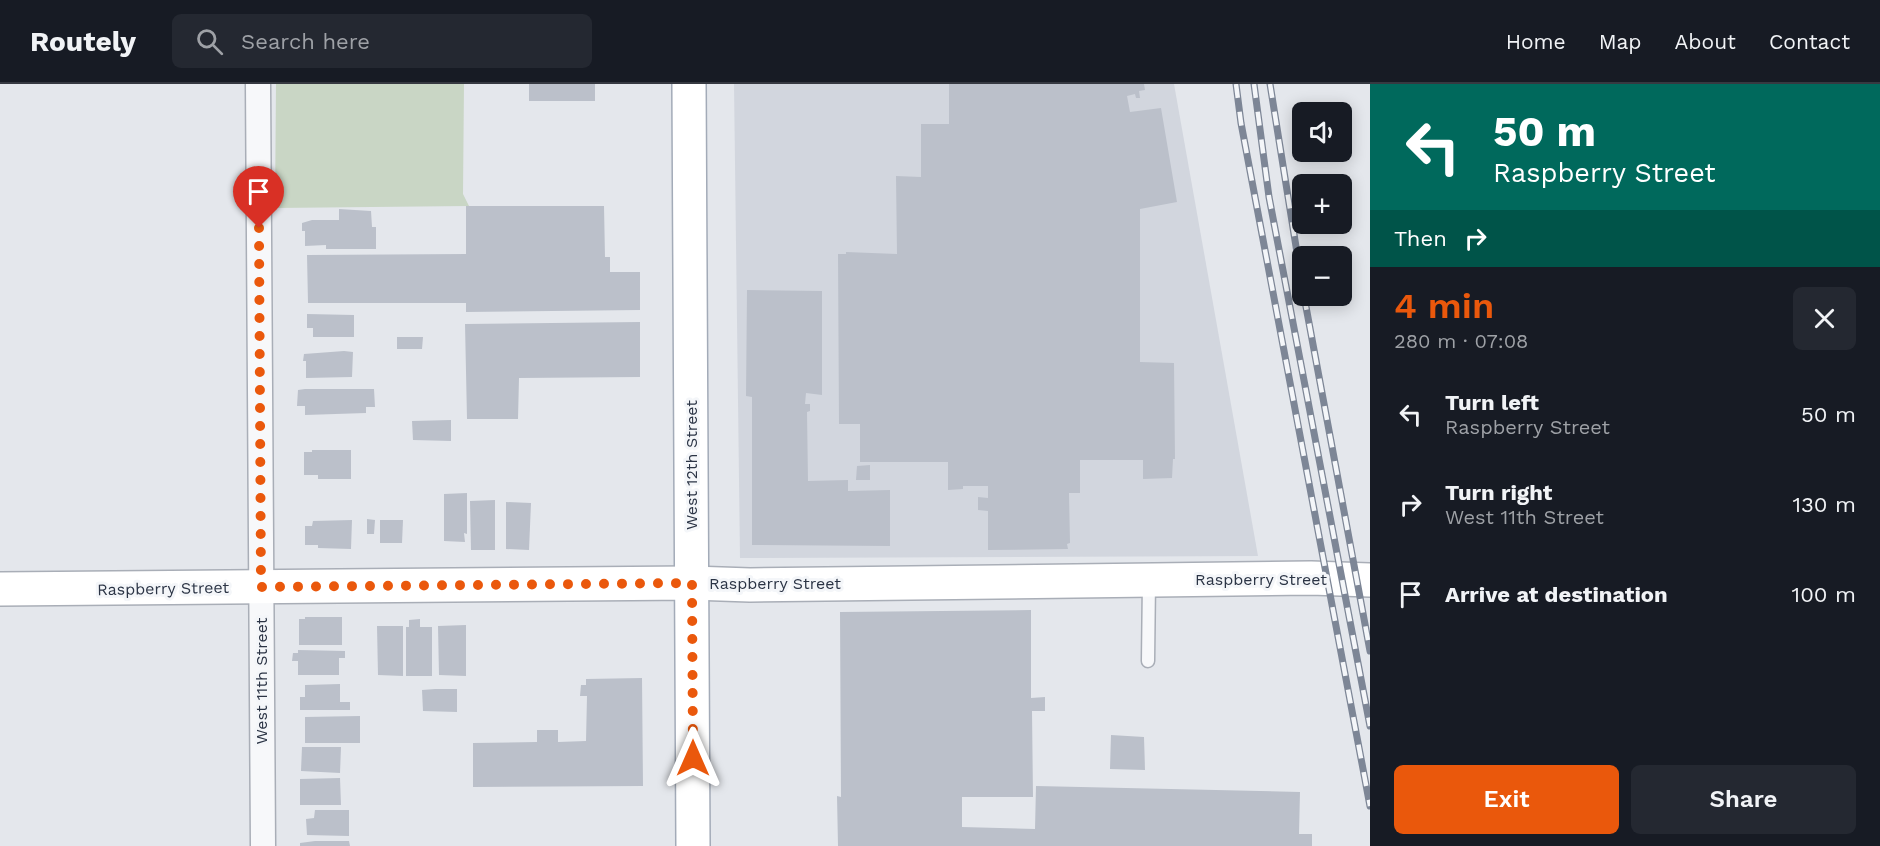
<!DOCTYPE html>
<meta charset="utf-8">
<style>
body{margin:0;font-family:"Work Sans",sans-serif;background:#242831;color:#f1f3f6;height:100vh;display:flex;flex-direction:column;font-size:22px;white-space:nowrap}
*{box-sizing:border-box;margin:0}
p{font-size:20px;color:#9ea1a6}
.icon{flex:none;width:33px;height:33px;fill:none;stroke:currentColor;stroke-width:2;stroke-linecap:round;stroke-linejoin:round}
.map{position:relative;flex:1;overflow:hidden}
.sheet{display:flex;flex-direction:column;background:#171b24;width:510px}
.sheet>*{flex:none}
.hud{background:#00695c;color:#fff;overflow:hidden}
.controls{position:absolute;left:1292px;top:18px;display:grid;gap:12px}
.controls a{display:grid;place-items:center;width:60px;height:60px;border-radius:9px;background:#171b24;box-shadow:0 3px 15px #0003;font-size:30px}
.pin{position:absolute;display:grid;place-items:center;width:51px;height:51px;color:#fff;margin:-62px -26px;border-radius:50% 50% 50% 0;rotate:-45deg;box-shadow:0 0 6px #0007}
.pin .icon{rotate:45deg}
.me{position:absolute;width:66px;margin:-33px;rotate:0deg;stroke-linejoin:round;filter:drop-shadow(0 0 4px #0008)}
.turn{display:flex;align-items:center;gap:21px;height:126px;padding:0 24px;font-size:27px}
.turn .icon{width:78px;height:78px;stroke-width:2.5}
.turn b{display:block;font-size:42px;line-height:51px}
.then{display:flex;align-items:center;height:57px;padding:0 24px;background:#0003;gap:12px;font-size:22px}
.round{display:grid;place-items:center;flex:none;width:63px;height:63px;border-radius:9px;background:#242831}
.overview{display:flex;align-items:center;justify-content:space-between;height:102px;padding:0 24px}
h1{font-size:36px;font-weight:600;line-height:45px;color:#ea580c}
.button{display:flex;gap:12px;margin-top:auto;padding:12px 24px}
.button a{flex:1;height:69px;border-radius:9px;background:#ea580c;color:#fff;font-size:24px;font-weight:600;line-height:69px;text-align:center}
.button a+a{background:#242831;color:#f1f3f6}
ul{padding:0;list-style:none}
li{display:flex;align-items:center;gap:18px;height:90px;padding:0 24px}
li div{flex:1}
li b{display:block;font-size:22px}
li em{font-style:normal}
header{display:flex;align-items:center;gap:36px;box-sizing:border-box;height:84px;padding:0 30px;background:#171b24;border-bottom:2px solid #363941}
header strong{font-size:28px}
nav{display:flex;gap:33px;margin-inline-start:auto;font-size:21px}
.search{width:420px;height:54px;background:#242831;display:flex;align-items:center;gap:15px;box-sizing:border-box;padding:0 21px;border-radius:9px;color:#9ea1a6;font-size:22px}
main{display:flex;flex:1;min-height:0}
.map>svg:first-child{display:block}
.built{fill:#d2d6de}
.green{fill:#c9d6c5}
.building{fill:#bbc0ca}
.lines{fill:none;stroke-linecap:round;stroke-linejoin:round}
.lane-casing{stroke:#a9aeb7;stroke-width:15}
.street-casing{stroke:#a9aeb7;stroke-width:27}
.secondary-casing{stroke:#a9aeb7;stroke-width:36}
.primary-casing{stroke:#a3abb8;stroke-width:36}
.lane{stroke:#f7f8fa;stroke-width:12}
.street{stroke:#f7f8fa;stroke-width:24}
.secondary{stroke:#fff;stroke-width:33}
.primary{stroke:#fff;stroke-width:33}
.rail-casing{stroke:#7d8696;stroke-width:7}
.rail{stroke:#f4f6f9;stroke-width:4.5;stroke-dasharray:14;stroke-linecap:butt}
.route{stroke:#ea580c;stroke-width:10;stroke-dasharray:0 18}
.labels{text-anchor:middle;stroke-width:6;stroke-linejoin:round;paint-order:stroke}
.street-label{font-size:16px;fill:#2b3445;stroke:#f4f6f9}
</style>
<header>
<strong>Routely</strong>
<div class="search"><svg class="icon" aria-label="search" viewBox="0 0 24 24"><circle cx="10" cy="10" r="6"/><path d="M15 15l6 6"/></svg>Search here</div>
<nav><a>Home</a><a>Map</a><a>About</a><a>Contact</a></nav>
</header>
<main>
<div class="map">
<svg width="1370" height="762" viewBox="0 0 1370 762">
<rect width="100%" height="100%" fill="#e4e7ec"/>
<path class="built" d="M 734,0 L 1174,0 L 1258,472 L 740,474 Z"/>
<path class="green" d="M 276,0 L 464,0 L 463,110 L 469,122 L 275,124 Z"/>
<g class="building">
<rect x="529" y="0" width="66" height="17"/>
<path d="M 949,0 L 1144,0 L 1145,6 L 1139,7 L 1140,14 L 1136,14 L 1135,10 L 1127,12 L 1130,28 L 1161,24 L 1177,118 L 1140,125 L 1140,278 L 1174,279 L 1175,375 L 1173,375 L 1172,394 L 1143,395 L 1143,376 L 1080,376 L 1080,409 L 1069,409 L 1070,459 L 1067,460 L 1068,465 L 988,466 L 988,427 L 978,426 L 978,413 L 988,414 L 988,402 L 963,402 L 963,405 L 948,406 L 948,378 L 860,378 L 860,340 L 839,340 L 838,170 L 846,170 L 846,168 L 897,170 L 896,92 L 921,93 L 921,40 L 949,40 Z"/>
<path d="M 466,122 L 604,122 L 605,173 L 610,173 L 610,188 L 640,188 L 640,226 L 466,228 L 466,219 L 308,219 L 307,171 L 466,170 Z"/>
<path d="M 339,125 L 371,127 L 372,143 L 376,143 L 376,165 L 326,165 L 326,161 L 305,162 L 305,147 L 302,147 L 302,139 L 312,136 L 339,136 Z"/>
<path d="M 747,206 L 822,207 L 822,311 L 806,309 L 805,320 L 810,320 L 810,327 L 807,328 L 808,397 L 848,396 L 848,407 L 890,406 L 890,462 L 752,461 L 752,313 L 746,312 Z"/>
<path d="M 307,230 L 354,231 L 354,253 L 313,253 L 313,244 L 307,244 Z"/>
<path d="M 640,238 L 640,293 L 519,294 L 518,335 L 467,335 L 465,240 Z"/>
<path d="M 397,253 L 423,253 L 422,265 L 397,265 Z"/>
<path d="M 344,267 L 353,268 L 352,293 L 306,294 L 306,277 L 303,277 L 304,270 Z"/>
<path d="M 305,305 L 374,305 L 375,323 L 366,323 L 366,329 L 305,331 L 305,322 L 297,322 L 298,306 Z"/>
<path d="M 451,336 L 451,357 L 413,356 L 412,337 Z"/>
<path d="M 312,366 L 351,366 L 351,395 L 318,395 L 318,391 L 304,391 L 304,368 L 312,368 Z"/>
<path d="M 870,381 L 870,396 L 856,396 L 857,382 Z"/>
<path d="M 467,409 L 467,450 L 464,449 L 465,458 L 444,457 L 444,410 Z"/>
<path d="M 495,416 L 495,466 L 471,466 L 470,417 Z"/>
<path d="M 506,418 L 531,419 L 529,466 L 506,465 Z"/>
<path d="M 367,435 L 375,436 L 374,450 L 367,450 Z"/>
<path d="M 352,436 L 351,465 L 318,464 L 318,461 L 305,461 L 305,442 L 312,442 L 313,437 Z"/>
<path d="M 380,436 L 403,436 L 402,459 L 380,459 Z"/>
<path d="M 1031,526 L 1031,614 L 1045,613 L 1045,627 L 1032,627 L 1033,713 L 962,713 L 962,743 L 1035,745 L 1036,702 L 1300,708 L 1299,750 L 1312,750 L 1312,762 L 838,762 L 837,712 L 841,713 L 840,528 Z"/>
<path d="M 305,533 L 342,533 L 342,561 L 299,561 L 299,535 L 305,535 Z"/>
<path d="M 420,535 L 420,543 L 432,543 L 432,592 L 406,592 L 406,543 L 409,543 L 409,536 Z"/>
<path d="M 466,541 L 466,592 L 439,591 L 438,542 Z"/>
<path d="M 377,542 L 403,542 L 403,592 L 378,591 Z"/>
<path d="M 298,566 L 345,567 L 345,574 L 339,574 L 339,591 L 298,591 L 298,577 L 292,577 L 293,569 L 298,569 Z"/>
<path d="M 642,594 L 643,702 L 473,703 L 473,659 L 537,658 L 537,646 L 558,646 L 558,658 L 586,657 L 587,612 L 580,612 L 581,601 L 586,601 L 586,595 Z"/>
<path d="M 340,600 L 340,618 L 350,618 L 350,626 L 300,626 L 300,613 L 305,613 L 305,601 Z"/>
<path d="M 435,605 L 457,605 L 457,628 L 423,627 L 422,606 Z"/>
<path d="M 360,632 L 360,659 L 305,659 L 305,633 Z"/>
<path d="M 1111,651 L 1144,653 L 1145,686 L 1110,685 Z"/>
<path d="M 302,663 L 341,663 L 340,689 L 301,687 Z"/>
<path d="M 340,694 L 341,721 L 300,721 L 300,695 Z"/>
<path d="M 315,726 L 349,726 L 349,752 L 307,751 L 306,735 L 314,734 Z"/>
<path d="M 315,757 L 349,757 L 350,762 L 300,762 L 300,759 Z"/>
</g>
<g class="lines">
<g class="lane-casing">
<path id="lane" d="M 1148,577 L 1149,497"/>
</g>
<g class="street-casing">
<path id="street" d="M 258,0 L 263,762"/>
</g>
<g class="secondary-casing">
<path id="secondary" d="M 0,505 L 692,499 L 750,501 L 1311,494 L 1370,496"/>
</g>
<g class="primary-casing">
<path id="primary" d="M 689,0 L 693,762"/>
</g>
<use href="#lane" class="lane"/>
<use href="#street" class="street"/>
<use href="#secondary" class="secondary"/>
<use href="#primary" class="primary"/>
<g class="rail-casing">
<g id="rail">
<path d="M 1236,0 L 1241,39 L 1370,722"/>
<path d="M 1254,0 L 1269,113 L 1370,642"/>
<path d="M 1270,0 L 1302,200"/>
<path d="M 1304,212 L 1370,567"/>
</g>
</g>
<use href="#rail" class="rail"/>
</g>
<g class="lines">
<path class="route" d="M 259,144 L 261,503 L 692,499 L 693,674"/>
</g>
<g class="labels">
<g class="street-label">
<text transform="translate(691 381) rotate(-90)" y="6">West 12th Street</text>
<text x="1261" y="501">Raspberry Street</text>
<text x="775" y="505">Raspberry Street</text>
<text transform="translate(163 504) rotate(-1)" y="6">Raspberry Street</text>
<text transform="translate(261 597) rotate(-90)" y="6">West 11th Street</text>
</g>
</g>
</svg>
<div class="controls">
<a><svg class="icon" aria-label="sound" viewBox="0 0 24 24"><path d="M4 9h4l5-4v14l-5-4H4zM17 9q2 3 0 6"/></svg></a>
<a>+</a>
<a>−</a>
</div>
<div class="pin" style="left:259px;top:144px;background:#d93025"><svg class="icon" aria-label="arrive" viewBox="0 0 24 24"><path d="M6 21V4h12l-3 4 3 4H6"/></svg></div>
<svg class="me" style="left:693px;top:674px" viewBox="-20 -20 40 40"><path d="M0-17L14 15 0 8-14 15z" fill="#ea580c" stroke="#fff" stroke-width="4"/></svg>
</div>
<section class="sheet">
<div class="hud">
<div class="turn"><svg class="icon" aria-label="left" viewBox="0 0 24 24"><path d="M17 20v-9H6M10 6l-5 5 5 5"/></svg><div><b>50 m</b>Raspberry Street</div></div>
<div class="then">Then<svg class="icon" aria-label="right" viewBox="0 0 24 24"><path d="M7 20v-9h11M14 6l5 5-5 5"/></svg></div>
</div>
<div class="overview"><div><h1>4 min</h1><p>280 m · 07:08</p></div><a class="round"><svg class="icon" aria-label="close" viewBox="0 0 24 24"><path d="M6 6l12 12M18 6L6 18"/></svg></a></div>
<ul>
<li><svg class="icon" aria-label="left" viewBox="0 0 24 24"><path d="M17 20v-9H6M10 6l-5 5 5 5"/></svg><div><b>Turn left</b><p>Raspberry Street</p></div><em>50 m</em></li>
<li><svg class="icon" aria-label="right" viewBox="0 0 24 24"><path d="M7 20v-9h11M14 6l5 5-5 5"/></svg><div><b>Turn right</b><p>West 11th Street</p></div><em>130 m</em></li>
<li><svg class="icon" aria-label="arrive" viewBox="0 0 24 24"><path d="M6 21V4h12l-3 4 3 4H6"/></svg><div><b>Arrive at destination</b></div><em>100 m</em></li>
</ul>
<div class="button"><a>Exit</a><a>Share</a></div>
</section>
</main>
